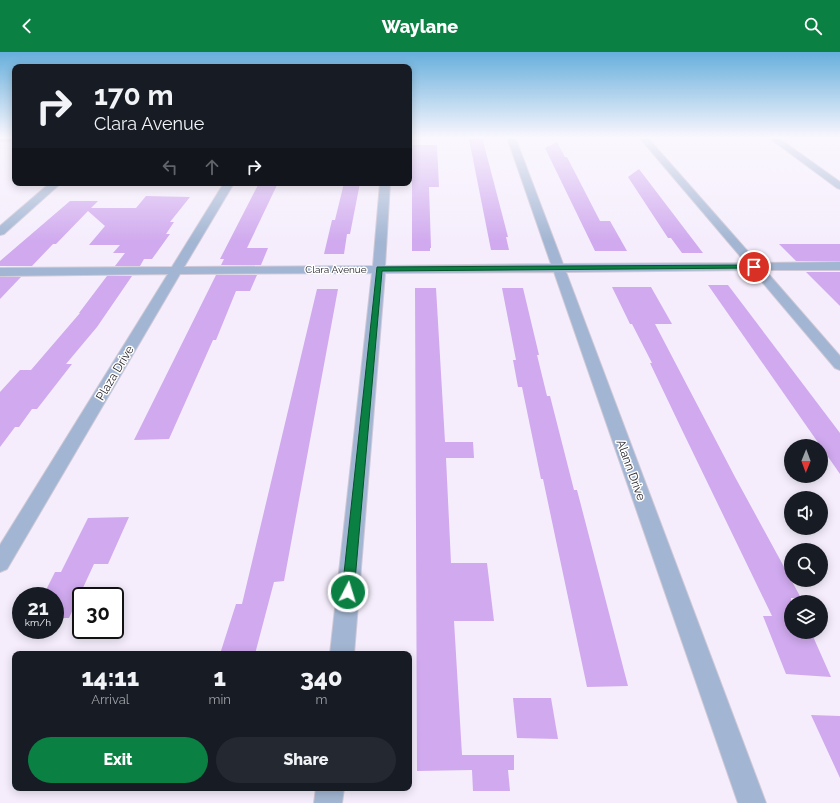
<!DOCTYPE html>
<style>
body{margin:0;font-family:Raleway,sans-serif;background:#242831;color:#f1f3f6;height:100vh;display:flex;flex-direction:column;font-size:15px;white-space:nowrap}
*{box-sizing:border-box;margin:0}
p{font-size:13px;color:#9ea1a6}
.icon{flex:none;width:22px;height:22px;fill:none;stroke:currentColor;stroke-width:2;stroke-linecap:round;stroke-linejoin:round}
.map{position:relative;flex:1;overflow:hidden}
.sheet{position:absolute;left:12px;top:599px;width:400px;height:140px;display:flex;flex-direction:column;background:#171b24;border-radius:8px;box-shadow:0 2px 10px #0003}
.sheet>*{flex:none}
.hud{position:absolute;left:12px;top:12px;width:400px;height:122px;border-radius:8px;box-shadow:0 2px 10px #0003;background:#171b24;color:#f1f3f6;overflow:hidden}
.needle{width:26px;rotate:181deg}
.controls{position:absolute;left:784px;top:387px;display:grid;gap:8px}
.controls a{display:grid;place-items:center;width:44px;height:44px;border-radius:50%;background:#171b24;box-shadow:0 2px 10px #0003;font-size:20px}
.speed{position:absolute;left:12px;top:535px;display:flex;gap:8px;font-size:20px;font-weight:700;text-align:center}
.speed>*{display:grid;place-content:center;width:52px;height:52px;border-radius:50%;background:#171b24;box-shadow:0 2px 10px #0003;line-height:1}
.speed small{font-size:10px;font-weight:400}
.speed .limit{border:2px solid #111;border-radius:6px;background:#fff;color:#111}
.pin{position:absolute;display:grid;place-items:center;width:34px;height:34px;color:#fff;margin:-17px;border:2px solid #fff;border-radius:50%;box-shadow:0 1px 4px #0007}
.me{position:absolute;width:44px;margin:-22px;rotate:5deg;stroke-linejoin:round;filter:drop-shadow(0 0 3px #0008)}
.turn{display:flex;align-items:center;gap:14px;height:84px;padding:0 16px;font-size:18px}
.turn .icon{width:52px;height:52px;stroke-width:2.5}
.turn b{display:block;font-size:28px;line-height:34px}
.lanes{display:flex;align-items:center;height:38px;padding:0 16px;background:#0003;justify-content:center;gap:20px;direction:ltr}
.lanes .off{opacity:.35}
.eta{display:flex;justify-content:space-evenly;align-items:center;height:68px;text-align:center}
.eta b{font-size:24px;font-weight:800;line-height:28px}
.cta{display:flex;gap:8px;margin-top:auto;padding:8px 16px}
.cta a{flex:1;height:46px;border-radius:24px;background:#0b8043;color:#fff;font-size:16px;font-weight:800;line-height:46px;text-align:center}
.cta a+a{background:#242831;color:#f1f3f6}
header{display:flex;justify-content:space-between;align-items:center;height:52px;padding:0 16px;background:#0b8043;color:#fff;font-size:18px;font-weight:800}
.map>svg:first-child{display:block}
.building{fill:#d0a9ee}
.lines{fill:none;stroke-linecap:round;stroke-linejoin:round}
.street-casing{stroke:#d0c9d7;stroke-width:2}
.street{fill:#a2b5d2;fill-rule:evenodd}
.route{fill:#0b8043;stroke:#07532c}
.labels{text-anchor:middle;stroke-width:3;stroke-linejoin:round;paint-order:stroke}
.far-street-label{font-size:10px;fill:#29262c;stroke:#fff}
.street-label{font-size:12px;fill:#29262c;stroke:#fff}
</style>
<header><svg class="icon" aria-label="back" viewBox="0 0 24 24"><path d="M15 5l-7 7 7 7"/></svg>Waylane<svg class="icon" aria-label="search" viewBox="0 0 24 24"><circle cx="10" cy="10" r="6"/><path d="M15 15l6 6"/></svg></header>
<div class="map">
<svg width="840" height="751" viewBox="0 0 840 751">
<rect width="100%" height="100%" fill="#f5edfc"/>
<g class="building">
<path d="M 477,85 L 482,85 L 508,185 L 506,185 L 509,198 L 491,198 L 469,87 Z"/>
<path d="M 557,90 L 565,105 L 567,105 L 600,169 L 610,169 L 627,199 L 595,199 L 545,96 Z"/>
<path d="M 412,93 L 437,93 L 439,135 L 429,135 L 431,196 L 430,196 L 430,199 L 412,199 Z"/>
<path d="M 639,117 L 703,201 L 682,201 L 671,186 L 668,186 L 628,125 Z"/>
<path d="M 259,131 L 278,131 L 247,196 L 268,196 L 261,213 L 221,213 L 224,207 L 220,207 Z"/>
<path d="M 344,131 L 360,131 L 350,182 L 347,182 L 344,202 L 324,202 L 332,168 L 335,168 Z"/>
<path d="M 146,144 L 190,145 L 170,170 L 174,170 L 166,182 L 170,182 L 152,207 L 144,207 L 140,214 L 115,214 L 125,201 L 113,201 L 120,193 L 89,193 L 105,174 L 88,159 L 56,192 L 53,192 L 32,214 L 0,214 L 0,209 L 70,149 L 98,149 L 91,156 L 136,156 Z"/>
<path d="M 779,192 L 840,192 L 840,209 L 796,209 Z"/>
<path d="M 806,220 L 840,220 L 840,254 Z"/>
<path d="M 216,223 L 257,223 L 250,239 L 236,239 L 216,288 L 213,288 L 169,387 L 134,388 Z"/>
<path d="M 107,224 L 132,224 L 97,275 L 66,312 L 72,312 L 37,357 L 32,357 L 19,375 L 15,375 L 0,395 L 0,340 L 20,318 L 31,318 L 80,261 L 79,261 Z"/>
<path d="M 0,225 L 21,225 L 0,247 Z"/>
<path d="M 708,233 L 728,233 L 840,381 L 840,422 Z"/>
<path d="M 612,235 L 651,235 L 672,272 L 655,272 L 735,425 L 801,546 L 791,546 L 791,580 L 811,580 L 831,625 L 786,622 L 763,564 L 772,564 L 682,378 L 650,311 L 652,311 L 632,272 L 630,272 Z"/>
<path d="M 415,236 L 436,236 L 445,390 L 473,390 L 474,406 L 446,406 L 451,511 L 487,511 L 494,569 L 454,569 L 462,703 L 514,703 L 514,718 L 508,718 L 510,739 L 473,739 L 472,718 L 417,719 Z"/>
<path d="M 502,236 L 523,236 L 539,303 L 537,303 L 547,344 L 550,344 L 574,438 L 577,438 L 628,634 L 587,635 L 543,427 L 541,427 L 522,335 L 518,335 L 513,308 L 516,308 Z"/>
<path d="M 317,237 L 338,237 L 284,529 L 274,530 L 255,602 L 220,602 L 236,552 L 242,552 Z"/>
<path d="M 129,465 L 108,512 L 94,512 L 69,566 L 55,566 L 55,544 L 43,544 L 55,520 L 61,520 L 88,466 Z"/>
<path d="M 513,646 L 551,646 L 558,687 L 517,686 Z"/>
<path d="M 811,663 L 840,664 L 840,726 Z"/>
</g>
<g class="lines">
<g class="street-casing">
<g id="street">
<rect x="0" y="85" width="15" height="4"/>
<path d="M 507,85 L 515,85 L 563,212 L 746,211 L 639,85 L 647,85 L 758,211 L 840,210 L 840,218 L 765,218 L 840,304 L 840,318 L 835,316 L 752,218 L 566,220 L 766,751 L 738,751 L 554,220 L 385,221 L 354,602 L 330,602 L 372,221 L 180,222 L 7,517 L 0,520 L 0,493 L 168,222 L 0,224 L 0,216 L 172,215 L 224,131 L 234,131 L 184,215 L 373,214 L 380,131 L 390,131 L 385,214 L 551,212 Z"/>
<path d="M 768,85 L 777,85 L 840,130 L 840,137 L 837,136 Z"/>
<path d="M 50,131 L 61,131 L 4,182 L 0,183 L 0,174 Z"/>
<path d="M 316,736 L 344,736 L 342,751 L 314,751 Z"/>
</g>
</g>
<use href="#street" class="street"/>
</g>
<linearGradient id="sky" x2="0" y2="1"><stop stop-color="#67afdc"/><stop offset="0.45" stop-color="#faf7fe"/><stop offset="1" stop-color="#faf7fe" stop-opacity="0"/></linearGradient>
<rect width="840" height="190" fill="url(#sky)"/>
<path class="route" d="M 754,213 L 757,215 L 756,216 L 382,219 L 354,540 L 352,544 L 348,545 L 344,544 L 342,540 L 377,215 Z"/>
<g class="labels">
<g class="far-street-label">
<text x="336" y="221">Clara Avenue</text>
</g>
<g class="street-label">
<text transform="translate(115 321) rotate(-59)" y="4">Plaza Drive</text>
<text transform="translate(631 418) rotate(70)" y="4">Alann Drive</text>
</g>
</g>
</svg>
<div class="controls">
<a><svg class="needle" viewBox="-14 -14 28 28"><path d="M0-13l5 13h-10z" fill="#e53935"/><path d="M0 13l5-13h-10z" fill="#9ea1a6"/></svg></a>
<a><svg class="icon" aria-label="sound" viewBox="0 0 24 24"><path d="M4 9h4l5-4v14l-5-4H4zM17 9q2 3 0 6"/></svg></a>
<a><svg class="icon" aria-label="search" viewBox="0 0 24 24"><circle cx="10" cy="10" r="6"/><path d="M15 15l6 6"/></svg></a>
<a><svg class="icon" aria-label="layers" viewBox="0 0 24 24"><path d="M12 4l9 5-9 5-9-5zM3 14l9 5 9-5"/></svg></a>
</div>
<div class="speed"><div>21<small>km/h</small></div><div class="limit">30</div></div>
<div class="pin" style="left:754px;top:215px;background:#d93025"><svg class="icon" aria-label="arrive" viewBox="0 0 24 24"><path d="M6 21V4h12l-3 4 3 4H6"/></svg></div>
<svg class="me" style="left:348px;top:540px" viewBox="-20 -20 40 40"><circle r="17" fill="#0b8043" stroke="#fff" stroke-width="3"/><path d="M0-11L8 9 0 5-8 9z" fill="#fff"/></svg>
<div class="hud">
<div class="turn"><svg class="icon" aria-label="right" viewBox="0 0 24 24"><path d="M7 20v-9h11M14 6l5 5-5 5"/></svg><div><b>170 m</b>Clara Avenue</div></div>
<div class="lanes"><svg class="icon off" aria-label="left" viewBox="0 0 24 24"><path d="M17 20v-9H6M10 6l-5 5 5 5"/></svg><svg class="icon off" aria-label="ahead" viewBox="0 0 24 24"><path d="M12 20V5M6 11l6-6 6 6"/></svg><svg class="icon" aria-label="right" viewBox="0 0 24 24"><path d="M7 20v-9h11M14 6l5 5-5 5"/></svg></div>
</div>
<section class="sheet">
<div class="eta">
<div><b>14:11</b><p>Arrival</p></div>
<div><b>1</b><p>min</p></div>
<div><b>340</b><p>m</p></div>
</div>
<div class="cta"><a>Exit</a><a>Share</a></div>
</section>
</div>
